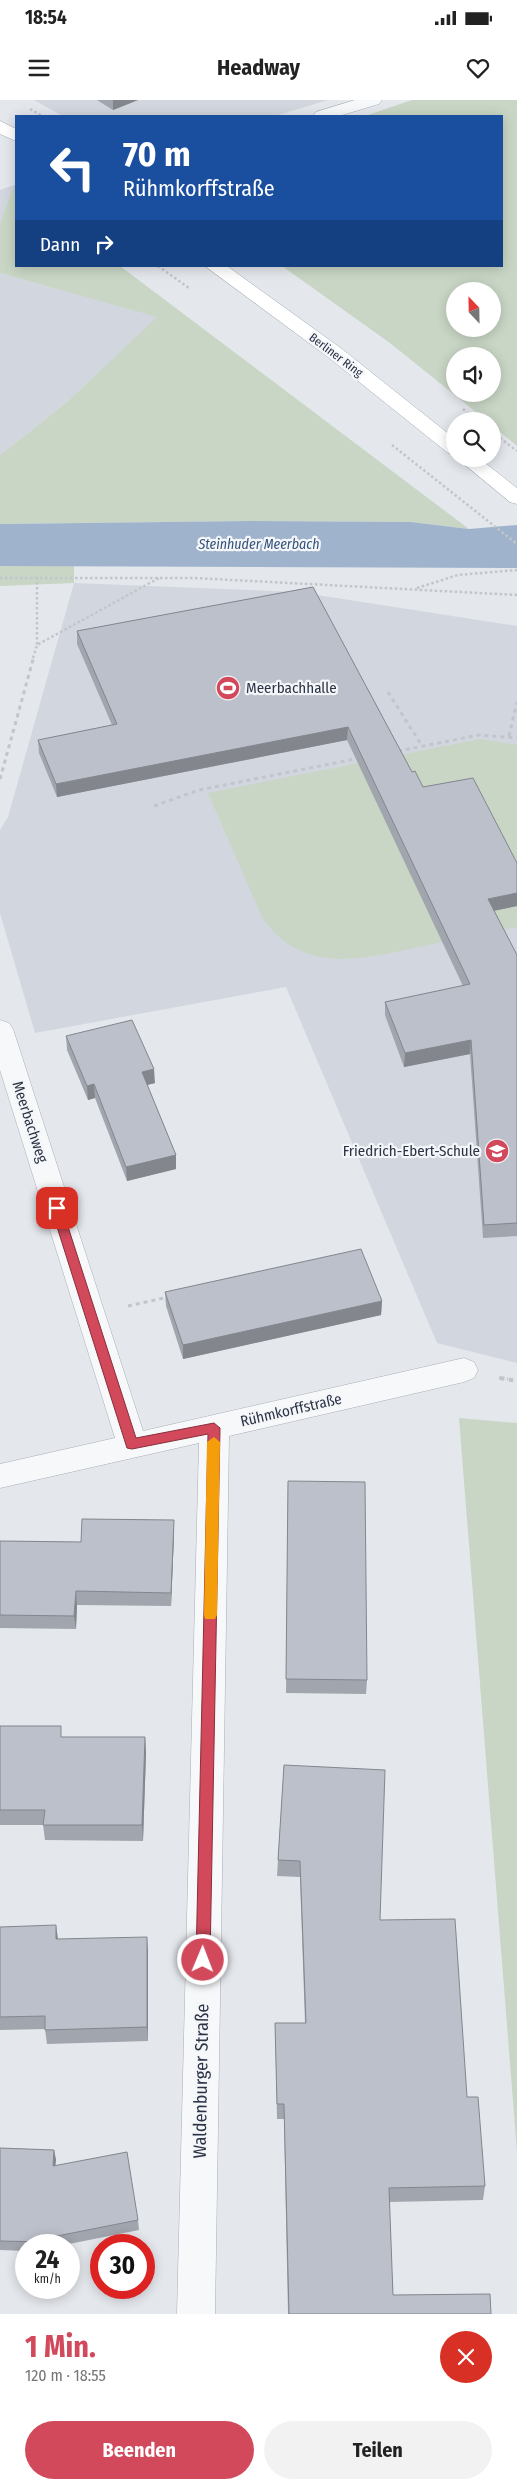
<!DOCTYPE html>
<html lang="de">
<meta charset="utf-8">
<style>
body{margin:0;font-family:"Fira Sans Condensed",sans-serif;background:#f2f2f2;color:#222;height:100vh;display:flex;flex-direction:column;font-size:19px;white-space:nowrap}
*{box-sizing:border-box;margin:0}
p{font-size:16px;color:#767676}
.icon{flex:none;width:28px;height:28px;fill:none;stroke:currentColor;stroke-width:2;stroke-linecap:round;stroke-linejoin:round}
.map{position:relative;height:2214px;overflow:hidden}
.panel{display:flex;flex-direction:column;background:#fff;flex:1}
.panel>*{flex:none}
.top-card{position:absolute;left:15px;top:15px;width:488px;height:152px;border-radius:0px;box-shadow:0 2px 12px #0003;background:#1a4fa0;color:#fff;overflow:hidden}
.needle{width:32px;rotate:338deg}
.controls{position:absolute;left:446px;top:182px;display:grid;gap:10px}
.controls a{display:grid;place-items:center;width:55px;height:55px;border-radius:50%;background:#fff;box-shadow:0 2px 12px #0003;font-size:25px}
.speed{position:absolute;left:15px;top:2134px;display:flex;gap:10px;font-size:25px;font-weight:700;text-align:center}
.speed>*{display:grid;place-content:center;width:65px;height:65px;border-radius:50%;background:#fff;box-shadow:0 2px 12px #0003;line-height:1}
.speed small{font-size:12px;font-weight:400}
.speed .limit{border:8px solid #d22;background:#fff;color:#111}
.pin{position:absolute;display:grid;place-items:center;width:42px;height:42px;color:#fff;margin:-21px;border-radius:10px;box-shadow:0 2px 8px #0006}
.me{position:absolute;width:55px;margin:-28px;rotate:1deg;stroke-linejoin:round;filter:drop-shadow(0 0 4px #0008)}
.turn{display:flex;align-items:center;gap:18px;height:105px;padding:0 25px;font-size:22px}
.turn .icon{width:65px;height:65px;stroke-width:2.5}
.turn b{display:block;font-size:35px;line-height:42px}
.then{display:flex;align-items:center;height:48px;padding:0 25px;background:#0003;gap:10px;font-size:19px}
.round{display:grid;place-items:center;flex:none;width:52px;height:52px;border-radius:26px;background:#f2f2f2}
.headline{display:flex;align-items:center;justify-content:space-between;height:85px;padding:0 25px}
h1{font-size:30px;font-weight:700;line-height:38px;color:#d1495b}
.button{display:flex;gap:10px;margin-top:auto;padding:10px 25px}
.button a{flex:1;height:58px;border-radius:30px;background:#d1495b;color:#fff;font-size:20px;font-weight:700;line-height:58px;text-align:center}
.button a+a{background:#f2f2f2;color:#222}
.status{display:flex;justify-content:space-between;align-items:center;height:35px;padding:0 25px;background:#fff;direction:ltr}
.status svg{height:14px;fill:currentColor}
header{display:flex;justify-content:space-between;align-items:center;height:65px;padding:0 25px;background:#fff;font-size:22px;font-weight:700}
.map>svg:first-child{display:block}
.built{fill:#d2d6de}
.green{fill:#c9d6c5;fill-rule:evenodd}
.water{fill:#9fb4cc}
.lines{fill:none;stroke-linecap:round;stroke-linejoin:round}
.street-casing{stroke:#a9aeb7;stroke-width:1}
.primary-casing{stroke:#a3abb8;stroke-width:1}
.path-far2{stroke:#c2c5cb;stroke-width:2.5;stroke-dasharray:2.5 2.5;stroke-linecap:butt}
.path-far1{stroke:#c2c5cb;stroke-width:3;stroke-dasharray:4 4;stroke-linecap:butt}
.path{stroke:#c2c5cb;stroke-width:4;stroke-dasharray:4.5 4.5;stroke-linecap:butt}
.street{fill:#f7f8fa;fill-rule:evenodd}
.primary{fill:#fff;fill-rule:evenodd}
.wall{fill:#a1a5ae}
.shaded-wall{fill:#83868d}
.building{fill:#bbc0ca;stroke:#83868d}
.route{fill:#d1495b;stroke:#882f3b}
.slow{fill:#f59e0b}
.labels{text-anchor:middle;stroke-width:4.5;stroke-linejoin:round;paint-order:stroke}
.far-street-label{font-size:12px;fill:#2b3445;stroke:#f4f6f9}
.far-water-label{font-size:14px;font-style:italic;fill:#34527a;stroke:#f4f6f9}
.poi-label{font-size:15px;fill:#2b3445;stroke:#f4f6f9;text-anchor:start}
.street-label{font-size:15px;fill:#2b3445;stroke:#f4f6f9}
.near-street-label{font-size:18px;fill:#2b3445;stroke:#f4f6f9}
</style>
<div class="status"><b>18:54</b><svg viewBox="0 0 49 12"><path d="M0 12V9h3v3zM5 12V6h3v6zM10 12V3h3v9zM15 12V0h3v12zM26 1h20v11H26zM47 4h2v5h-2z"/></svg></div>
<header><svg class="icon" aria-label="menu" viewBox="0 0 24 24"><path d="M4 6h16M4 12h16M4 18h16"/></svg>Headway<svg class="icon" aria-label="heart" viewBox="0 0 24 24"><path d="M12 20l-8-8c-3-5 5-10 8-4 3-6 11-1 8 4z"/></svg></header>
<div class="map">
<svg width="517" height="2214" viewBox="0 0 517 2214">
<rect width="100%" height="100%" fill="#e4e7ec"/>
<g class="built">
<path d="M 34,0 L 328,0 L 275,16 L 63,16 Z"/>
<path d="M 14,85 L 0,124 L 0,90 Z"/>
<path d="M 0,173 L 158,217 L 66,303 L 0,355 Z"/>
<path d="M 74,483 L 298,492 L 517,526 L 517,1263 L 437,1243 L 286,887 L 35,933 L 0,813 L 0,730 L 8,717 Z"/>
</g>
<g class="green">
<path d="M 412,0 L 517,0 L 517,346 L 493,326 L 492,321 L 487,321 L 390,243 L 282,166 L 501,166 L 501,16 L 365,16 ZM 455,191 L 492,191 L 492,229 L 455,229 ZM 455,256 L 492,256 L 492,294 L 455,294 Z"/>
<path d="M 14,85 L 16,87 L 16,166 L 120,166 L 469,429 L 411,422 L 249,421 L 0,424 L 0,355 L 66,303 L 157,217 L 0,173 L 0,124 Z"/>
<path d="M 74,465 L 74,483 L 0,486 L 0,466 Z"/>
<path d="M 480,639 L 517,645 L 517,827 C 487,832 457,838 428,845 C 367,858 303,878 262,817 L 208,693 Z"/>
<path d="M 459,1318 L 517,1323 L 517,2052 Z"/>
</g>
<path class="water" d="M 249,421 L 411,422 L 469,429 L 517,425 L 517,468 L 0,466 L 0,424 Z"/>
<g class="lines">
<g class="street-casing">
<g id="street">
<path d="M 355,0 L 382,0 L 379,4 L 339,16 L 313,16 L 316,12 Z"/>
<path d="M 0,920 L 9,923 L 13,929 L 143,1331 L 464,1258 L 474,1262 L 478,1270 L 474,1278 L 464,1282 L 229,1336 L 215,2214 L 177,2214 L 199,1343 L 0,1388 L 0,1364 L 115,1338 L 0,970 Z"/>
</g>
</g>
<g class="primary-casing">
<g id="primary">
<path d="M 0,21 L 16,29 L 16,41 L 0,34 Z"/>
<path d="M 205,166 L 227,166 L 342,249 L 455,339 L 455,355 L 448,353 L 328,257 Z"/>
<path d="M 458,359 L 480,359 L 517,388 L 517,404 L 510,402 Z"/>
</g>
</g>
<g class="path-far2">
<path d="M 30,9 L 42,16"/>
<path d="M 158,166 L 189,188"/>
<path d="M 463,309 L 478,321"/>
<path d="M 492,332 L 517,351"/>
<path d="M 392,345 L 517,444"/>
<path d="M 37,477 L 37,545"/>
<path d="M 0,478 L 194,478 L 517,495"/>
<path d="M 417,488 L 458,475 L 517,470"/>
<path d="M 33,558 L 37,545 L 159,478"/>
</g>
<g class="path-far1">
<path d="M 388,592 L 422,646"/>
<path d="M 509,636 L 517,602"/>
<path d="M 398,651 L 479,635 L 517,638"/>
<path d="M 0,679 L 34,556"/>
<path d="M 154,706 L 199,690 L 360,658"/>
<path d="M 128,1206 L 168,1197"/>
<path d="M 499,1278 L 508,1279"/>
</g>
<path class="path" d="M 500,1278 L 517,1281"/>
<use href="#street" class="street"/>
<use href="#primary" class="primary"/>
</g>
<g class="wall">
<path d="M 97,0 L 138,0 L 113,10 Z"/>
<path d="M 313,487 L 412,672 L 517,806 L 494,811 L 517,855 L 517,1136 L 483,1138 L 470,954 L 404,967 L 385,915 L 385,902 L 463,886 L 347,640 L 57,697 L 39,653 L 38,640 L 112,625 L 77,544 L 77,531 Z"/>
<path d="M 66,936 L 155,983 L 147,985 L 176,1055 L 176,1069 L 127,1081 L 95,998 L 88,1000 L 67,950 Z"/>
<path d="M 165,1192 L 382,1201 L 381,1215 L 183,1259 L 166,1206 Z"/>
<path d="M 288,1381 L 367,1580 L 366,1594 L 286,1593 Z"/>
<path d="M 174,1434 L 171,1506 L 77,1505 L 76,1529 L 0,1528 L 0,1441 L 81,1442 Z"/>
<path d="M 0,1626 L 62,1637 L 145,1637 L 146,1653 L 143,1741 L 45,1740 L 43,1725 L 0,1725 Z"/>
<path d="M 284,1665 L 380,1820 L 467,1997 L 485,2086 L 483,2100 L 389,2102 L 393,2195 L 491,2214 L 288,2214 L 284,2019 L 277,2019 L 275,1923 L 305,1923 L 300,1777 L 277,1776 L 278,1760 Z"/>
<path d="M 0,1827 L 58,1839 L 148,1851 L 148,1941 L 47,1944 L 45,1929 L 0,1930 Z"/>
<path d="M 0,2048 L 54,2050 L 56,2060 L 55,2066 L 138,2120 L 139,2130 L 64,2145 L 26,2145 L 26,2151 L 0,2150 Z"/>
</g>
<g class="shaded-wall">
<path d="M 113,0 L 138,0 L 113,10 Z"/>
<path d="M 348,627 L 347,640 L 57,697 L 56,684 Z"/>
<path d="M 517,793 L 517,806 L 487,812 L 488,799 Z"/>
<path d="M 471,940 L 470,954 L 404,967 L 405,953 Z"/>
<path d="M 154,969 L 155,983 L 143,986 L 142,972 Z"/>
<path d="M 94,984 L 95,998 L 88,1000 L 87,986 Z"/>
<path d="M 176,1055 L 176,1069 L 127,1081 L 126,1067 Z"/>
<path d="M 382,1201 L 381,1215 L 183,1259 L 183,1245 Z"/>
<path d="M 174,1420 L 174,1434 L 171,1506 L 171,1493 Z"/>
<path d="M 76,1491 L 77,1505 L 76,1529 L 74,1516 Z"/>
<path d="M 145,1637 L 146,1653 L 143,1741 L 142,1725 Z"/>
<path d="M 56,1825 L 58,1839 L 58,1853 L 56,1839 Z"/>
<path d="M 147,1837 L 148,1851 L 148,1941 L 147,1927 Z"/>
<path d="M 54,2050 L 56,2060 L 54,2076 L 53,2066 Z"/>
</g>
<g class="building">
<path d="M 313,487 L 412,672 L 415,671 L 423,687 L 473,678 L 517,763 L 517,793 L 488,799 L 517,855 L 517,1123 L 484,1125 L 471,940 L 405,953 L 385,902 L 470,884 L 348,627 L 56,684 L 38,640 L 117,624 L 77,531 Z"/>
<path d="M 132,920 L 154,969 L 142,972 L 176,1055 L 126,1067 L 94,984 L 87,986 L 66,936 Z"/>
<path d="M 361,1149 L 382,1201 L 183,1245 L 165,1192 Z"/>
<path d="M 288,1381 L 365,1382 L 367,1580 L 286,1579 Z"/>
<path d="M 82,1419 L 174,1420 L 171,1493 L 76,1491 L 74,1516 L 0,1515 L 0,1441 L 81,1442 Z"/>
<path d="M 0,1626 L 61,1626 L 61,1637 L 145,1637 L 142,1725 L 43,1725 L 45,1710 L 0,1710 Z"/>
<path d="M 284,1665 L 385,1670 L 380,1820 L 455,1819 L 467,1997 L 478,1997 L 485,2086 L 389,2088 L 393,2195 L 490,2194 L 491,2214 L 289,2214 L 284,2004 L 277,2004 L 275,1923 L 306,1923 L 300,1761 L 278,1760 Z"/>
<path d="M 56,1825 L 56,1839 L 147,1837 L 147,1927 L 45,1930 L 45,1916 L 0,1917 L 0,1827 Z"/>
<path d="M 0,2048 L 54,2050 L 53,2066 L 127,2052 L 138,2120 L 47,2138 L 47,2142 L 0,2141 Z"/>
</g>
<path class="route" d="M 57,1103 L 62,1108 L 136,1338 L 214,1323 L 220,1328 L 210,1860 L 208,1864 L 203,1866 L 198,1864 L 196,1860 L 208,1334 L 132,1349 L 127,1348 L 51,1108 Z"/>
<path class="slow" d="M 214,1337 L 220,1342 L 217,1515 L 215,1519 L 205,1519 L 204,1515 L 207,1342 Z"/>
<defs>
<g id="stadium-disc" transform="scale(1.25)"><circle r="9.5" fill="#d1495b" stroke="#f4f6f9"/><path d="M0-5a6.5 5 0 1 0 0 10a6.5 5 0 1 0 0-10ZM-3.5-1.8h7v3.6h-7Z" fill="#fff"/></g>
<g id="school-disc" transform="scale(1.25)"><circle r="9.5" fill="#d1495b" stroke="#f4f6f9"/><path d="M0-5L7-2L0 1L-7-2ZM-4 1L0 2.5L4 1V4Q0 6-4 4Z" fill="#fff"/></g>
</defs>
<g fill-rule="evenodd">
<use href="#stadium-disc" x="228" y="588"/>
<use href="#school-disc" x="497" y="1051"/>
</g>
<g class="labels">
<g class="far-street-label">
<text transform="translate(336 255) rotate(37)" y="4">Berliner Ring</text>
</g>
<g class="far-water-label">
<text x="259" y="449">Steinhuder Meerbach</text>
</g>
<g class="poi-label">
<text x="246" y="593">Meerbachhalle</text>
<text x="480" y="1056" text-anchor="end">Friedrich-Ebert-Schule</text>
</g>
<g class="street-label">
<text transform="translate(30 1022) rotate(72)" y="5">Meerbachweg</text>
<text transform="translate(291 1310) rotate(-13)" y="5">Rühmkorffstraße</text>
</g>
<g class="near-street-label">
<text transform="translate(201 1981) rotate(-89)" y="6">Waldenburger Straße</text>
</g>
</g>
</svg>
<div class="controls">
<a><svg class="needle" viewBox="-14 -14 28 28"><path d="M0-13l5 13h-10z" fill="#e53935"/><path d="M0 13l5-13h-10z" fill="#767676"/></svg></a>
<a><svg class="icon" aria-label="sound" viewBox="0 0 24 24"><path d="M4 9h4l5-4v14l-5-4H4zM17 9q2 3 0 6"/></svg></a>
<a><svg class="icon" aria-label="search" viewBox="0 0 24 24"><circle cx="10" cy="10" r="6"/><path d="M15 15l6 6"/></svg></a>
</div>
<div class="speed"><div>24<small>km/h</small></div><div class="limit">30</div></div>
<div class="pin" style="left:57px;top:1108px;background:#d93025"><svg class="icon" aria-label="arrive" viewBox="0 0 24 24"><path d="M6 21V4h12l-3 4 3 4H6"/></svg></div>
<svg class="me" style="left:203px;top:1860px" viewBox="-20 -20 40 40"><circle r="17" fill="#d1495b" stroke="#fff" stroke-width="3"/><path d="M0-11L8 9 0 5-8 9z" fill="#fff"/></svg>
<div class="top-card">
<div class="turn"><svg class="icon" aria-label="left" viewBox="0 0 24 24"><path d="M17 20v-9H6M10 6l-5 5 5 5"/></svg><div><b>70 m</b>Rühmkorffstraße</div></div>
<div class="then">Dann<svg class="icon" aria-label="right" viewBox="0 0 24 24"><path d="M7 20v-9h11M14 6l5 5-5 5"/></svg></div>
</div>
</div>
<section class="panel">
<div class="headline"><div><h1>1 Min.</h1><p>120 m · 18:55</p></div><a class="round" style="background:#d93025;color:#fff"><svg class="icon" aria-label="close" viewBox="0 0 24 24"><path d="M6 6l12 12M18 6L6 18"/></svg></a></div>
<div class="button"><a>Beenden</a><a>Teilen</a></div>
</section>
